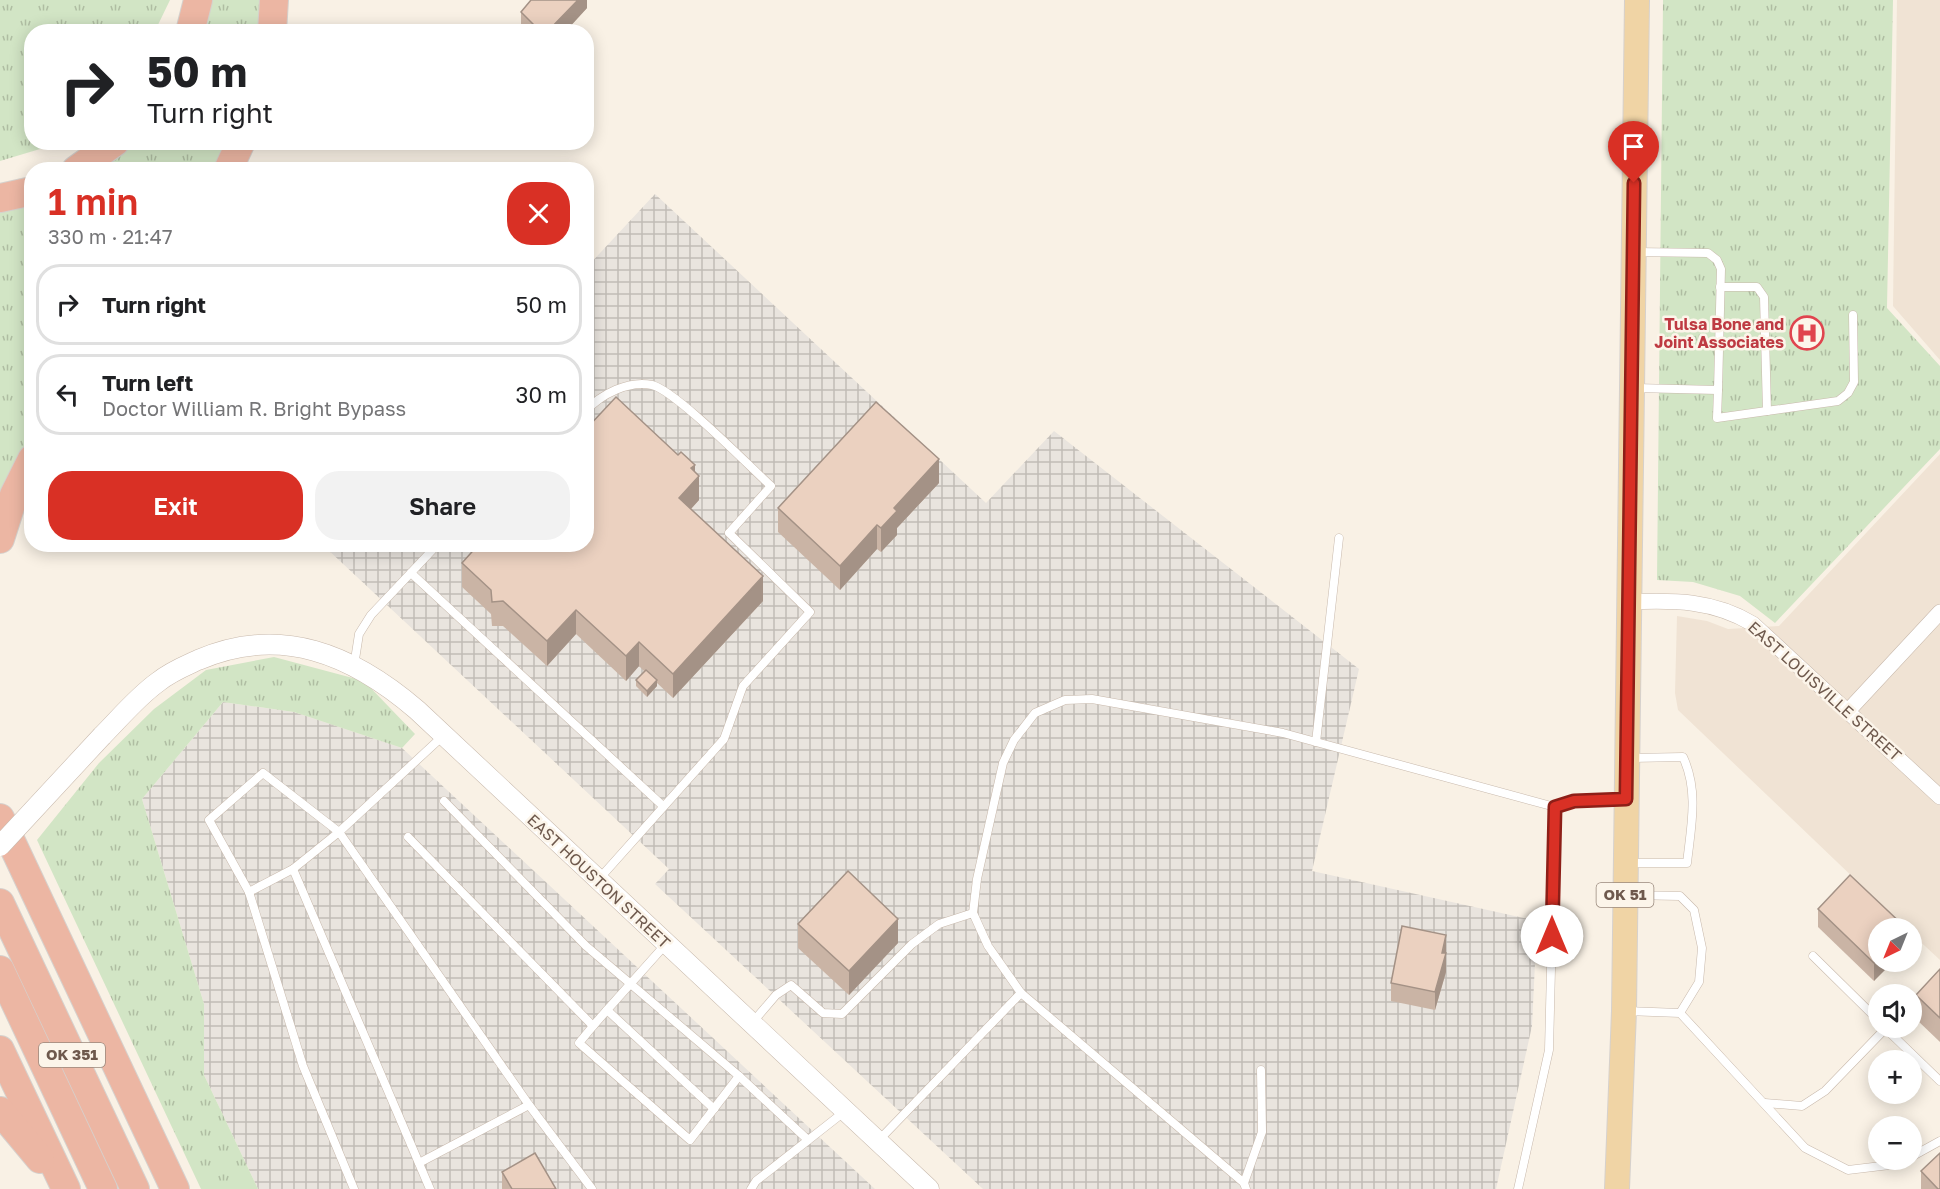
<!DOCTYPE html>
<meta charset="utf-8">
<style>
body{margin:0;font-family:"Golos Text",sans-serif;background:#f2f2f2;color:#202124;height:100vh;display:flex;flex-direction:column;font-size:22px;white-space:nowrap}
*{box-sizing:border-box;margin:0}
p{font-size:20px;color:#757577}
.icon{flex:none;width:33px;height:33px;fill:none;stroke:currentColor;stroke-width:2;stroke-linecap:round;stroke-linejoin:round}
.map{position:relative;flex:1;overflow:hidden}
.sheet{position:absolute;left:24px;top:162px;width:570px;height:390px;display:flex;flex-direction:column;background:#fff;border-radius:24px;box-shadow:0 3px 15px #0003}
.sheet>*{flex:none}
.guide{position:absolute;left:24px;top:24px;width:570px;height:126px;border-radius:24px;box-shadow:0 3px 15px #0003;background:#fff;color:#202124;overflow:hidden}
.needle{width:39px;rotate:223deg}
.fabs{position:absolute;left:1868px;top:918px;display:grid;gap:12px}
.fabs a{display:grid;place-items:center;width:54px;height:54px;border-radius:50%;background:#fff;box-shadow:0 3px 15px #0003;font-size:30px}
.pin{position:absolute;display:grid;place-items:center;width:51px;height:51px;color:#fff;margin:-62px -26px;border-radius:50% 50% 50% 0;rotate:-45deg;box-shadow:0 0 6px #0007}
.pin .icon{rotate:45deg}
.me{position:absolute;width:66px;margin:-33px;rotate:0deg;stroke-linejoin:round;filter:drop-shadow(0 0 4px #0008)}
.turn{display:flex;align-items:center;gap:21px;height:126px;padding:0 24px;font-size:27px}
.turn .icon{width:78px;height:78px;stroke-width:2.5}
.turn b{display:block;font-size:42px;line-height:51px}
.round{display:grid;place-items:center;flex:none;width:63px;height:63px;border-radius:24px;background:#f2f2f2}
.overview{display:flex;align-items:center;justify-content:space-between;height:102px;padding:0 24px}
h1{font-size:36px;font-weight:600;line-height:45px;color:#d93025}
.cta{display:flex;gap:12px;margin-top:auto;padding:12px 24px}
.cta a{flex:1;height:69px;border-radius:24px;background:#d93025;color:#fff;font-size:24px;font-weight:600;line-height:69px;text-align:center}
.cta a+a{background:#f2f2f2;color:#202124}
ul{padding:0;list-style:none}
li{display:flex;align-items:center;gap:18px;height:81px;margin:0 12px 9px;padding:0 12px;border:3px solid #e0e0e0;border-radius:24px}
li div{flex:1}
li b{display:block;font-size:22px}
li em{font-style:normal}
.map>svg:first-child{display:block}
.residential{fill:#f0e3d4}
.industrial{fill:url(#industrial-grid)}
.grass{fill:url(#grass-tufts)}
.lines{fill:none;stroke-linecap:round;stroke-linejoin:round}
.service-casing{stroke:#c8b9ac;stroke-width:9}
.minor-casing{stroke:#c8b9ac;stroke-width:16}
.tertiary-casing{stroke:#c8b9ac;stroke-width:21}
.primary-casing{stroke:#d6d1cd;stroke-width:26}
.motorway-casing{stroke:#d6d1cd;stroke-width:30}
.service{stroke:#fff;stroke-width:8}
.minor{stroke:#fff;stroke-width:15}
.tertiary{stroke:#fff;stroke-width:20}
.primary{stroke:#f0d4a5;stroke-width:24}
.motorway{stroke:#ecb6a3;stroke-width:28}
.tertiary-bridge-casing{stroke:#c8b9ac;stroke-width:21;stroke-linecap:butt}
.tertiary-bridge{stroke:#fff;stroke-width:20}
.wall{fill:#cab4a5}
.shaded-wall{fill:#a49286}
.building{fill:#ebd1c0;stroke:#a49286;stroke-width:1.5}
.route-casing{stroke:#8d1f18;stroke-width:15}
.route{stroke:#d93025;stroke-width:10}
.labels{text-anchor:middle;stroke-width:5;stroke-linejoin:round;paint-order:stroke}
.shield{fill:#fcf5ea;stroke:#99887c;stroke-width:1.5}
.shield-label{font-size:15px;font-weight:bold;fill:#6e594d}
.health-label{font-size:16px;font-weight:bold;fill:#be3a42;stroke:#fcf5ea;text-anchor:end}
.street-label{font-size:16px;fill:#6e594d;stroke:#fcf5ea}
</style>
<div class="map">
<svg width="1940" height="1189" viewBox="0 0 1940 1189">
<defs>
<pattern id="industrial-grid" width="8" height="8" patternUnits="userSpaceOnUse" patternTransform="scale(1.5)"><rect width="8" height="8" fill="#e9e4de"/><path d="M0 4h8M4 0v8" fill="none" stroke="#c1bcb6"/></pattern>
<pattern id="grass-tufts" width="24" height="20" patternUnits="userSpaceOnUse" patternTransform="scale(1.5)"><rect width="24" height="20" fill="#d2e5c5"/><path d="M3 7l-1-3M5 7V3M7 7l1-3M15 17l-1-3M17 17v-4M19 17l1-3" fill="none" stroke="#afbda2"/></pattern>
</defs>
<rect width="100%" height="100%" fill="#f9f1e5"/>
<g class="residential">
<path d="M 1897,0 L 1940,0 L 1940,360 L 1893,306 Z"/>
<path d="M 1940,454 L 1940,960 L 1911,933 L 1911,928 L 1906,928 L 1678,710 L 1675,693 L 1677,616 L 1707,621 L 1728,629 L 1779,626 Z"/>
</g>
<g class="industrial">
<path d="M 655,194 L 986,503 L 1054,431 L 1359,669 L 1312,871 L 1537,921 L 1532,1026 L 1496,1189 L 983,1189 L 655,884 L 669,869 L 325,547 L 327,544 L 586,544 L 587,267 Z"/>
<path d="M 223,702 L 294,712 L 402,748 L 875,1189 L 258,1189 L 204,1075 L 204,1004 L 142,799 Z"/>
</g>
<g class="grass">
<path d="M 0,0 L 170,0 L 155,31 L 32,32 L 32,142 L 60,143 L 0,161 Z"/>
<path d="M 205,0 L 263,0 L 258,31 L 196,32 Z"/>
<path d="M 1663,0 L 1893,0 L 1887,308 L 1940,366 L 1940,449 L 1775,623 L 1740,596 L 1693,582 L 1657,580 Z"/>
<path d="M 134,143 L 230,143 L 216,169 L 99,170 Z"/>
<path d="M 31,199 L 31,441 L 5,480 L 0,498 L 0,205 Z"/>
<path d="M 274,657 L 364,681 L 415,734 L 402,748 L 294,712 L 223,702 L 142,799 L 204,1004 L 204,1075 L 258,1189 L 201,1189 L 37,840 L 99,763 L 154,709 L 206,670 Z"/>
</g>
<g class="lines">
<g class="service-casing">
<g id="service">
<path d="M 1720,287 L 1757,287 L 1764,297 L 1767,411"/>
<path d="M 1635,388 L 1718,390 L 1721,269 L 1717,260 L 1708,253 L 1636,252"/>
<path d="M 1718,390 L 1717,418 L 1838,401 L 1848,393 L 1854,382 L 1853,315"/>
<path d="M 586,411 C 601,394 629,380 652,385 C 676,391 749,466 771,486 L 729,533 L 810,612 L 743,686 L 724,739 L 599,879"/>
<path d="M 411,573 L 663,806"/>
<path d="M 354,666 L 359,634 L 371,615 L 438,544"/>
<path d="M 1316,742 L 1339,538"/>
<path d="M 444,801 L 586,946 L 739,1076 L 808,1140"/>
<path d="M 408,837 L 593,1026 L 579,1043 L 690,1140 L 739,1076"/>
<path d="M 1629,863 L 1687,863 C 1691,827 1699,791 1683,757 L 1631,758"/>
<path d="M 293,869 L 249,892 L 209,820 L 263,773 L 339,832 L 529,1105 L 592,1189"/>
<path d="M 249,892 L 303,1066 L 354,1189"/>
<path d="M 1628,895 L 1680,896 L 1694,910 L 1702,948 L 1699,982 L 1680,1013"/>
<path d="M 666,944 L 607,1010 L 714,1109"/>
<path d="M 1813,956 L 1878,1020"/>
<path d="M 1626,1011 L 1680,1013 L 1805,1148 L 1848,1170 L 1898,1164 L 1907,1160"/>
<path d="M 752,1023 L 776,995 L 791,985 L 823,1013 L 842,1014 L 912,944 L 939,924 L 973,913"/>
<path d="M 593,1026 L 607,1010"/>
<path d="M 1885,1028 L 1940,1081"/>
<path d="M 1765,1103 L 1802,1106 L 1825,1091 L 1886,1028"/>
<path d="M 879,1140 L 1021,993"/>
<path d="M 1911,1157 L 1940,1141"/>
<path d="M 419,1163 L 529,1105"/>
<path d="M 1244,1183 L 1262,1132 L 1261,1070"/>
<path d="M 430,1189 L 293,869 L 339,832 L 444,735"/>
<path d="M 751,1189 L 756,1181 L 844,1112"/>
<path d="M 1246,1189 L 1244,1183 L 1021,993 L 988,946 L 973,913 L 977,879 L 1003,763 L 1014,740 L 1035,713 L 1065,700 L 1092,699 L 1283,733 L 1555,807"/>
<path d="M 1518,1189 L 1549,1050 L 1555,807 L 1574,801 L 1623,799"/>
</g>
</g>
<g class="minor-casing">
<g id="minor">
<path d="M 1628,602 C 1674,600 1713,600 1753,624 L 1940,797"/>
<path d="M 1848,711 L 1940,612"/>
</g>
</g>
<g class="tertiary-casing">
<path id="tertiary" d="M 102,736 C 120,718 137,697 158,682 C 170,672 185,666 198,660 C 281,624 353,655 417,710 L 929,1189"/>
</g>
<g class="primary-casing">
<path id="primary" d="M 1617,1189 L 1624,1011 L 1637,0"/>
</g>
<g class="motorway-casing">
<g id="motorway">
<path d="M 190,32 L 198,0"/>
<path d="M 272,32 L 274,0"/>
<path d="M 76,170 L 115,142"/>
<path d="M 228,170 L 241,142"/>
<path d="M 0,198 L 32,191"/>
<path d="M 0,539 L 14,495 L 32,459"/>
<path d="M 0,818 L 175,1189"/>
<path d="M 0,903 L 135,1189"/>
<path d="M 0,970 L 103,1189"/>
<path d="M 0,1050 L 66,1189"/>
<path d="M 0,1111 L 40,1159"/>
</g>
</g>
<use href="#service" class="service"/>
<use href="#minor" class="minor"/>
<use href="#tertiary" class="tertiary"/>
<use href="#primary" class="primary"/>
<use href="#motorway" class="motorway"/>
<g class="tertiary-bridge-casing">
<path id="tertiary-bridge" d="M 0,846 L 102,736"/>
</g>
<use href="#tertiary-bridge" class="tertiary-bridge"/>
</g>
<g class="wall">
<path d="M 587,0 L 587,8 L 565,32 L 522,32 L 521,30 L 521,12 Z"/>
<path d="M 695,472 L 699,500 L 691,509 L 763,601 L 673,698 L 657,683 L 657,686 L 647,697 L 636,686 L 636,680 L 644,671 L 639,666 L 626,681 L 576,634 L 547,666 L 503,626 L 492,626 L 491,614 L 462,587 L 462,563 Z"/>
<path d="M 939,483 L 897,528 L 897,535 L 881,552 L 877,549 L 840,590 L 778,532 L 778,508 Z"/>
<path d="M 1818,909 L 1906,928 L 1874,981 L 1818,927 Z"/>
<path d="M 798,924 L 898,943 L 849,995 L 798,948 Z"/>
<path d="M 1446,935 L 1446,972 L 1435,1010 L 1391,1001 L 1391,983 Z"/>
<path d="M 1940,969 L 1940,1042 L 1916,1019 L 1916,995 Z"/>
<path d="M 1921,1171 L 1940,1189 L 1921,1189 Z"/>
<path d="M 502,1172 L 556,1189 L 502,1189 Z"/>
</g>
<g class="shaded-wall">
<path d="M 578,0 L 587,0 L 587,8 L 565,32 L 547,32 Z"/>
<path d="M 939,459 L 939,483 L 897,528 L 897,535 L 881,552 L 881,528 L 894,508 Z"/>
<path d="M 695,465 L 695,481 L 699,476 L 699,500 L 679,522 L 679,498 L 691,468 Z"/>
<path d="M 877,525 L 877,549 L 840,590 L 840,566 Z"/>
<path d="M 763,576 L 763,601 L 673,698 L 673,674 Z"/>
<path d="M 576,610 L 576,634 L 547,666 L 547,641 Z"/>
<path d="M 639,642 L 639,666 L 626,681 L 626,656 Z"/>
<path d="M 657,680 L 657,686 L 647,697 L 647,691 Z"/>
<path d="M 898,919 L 898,943 L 849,995 L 849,971 Z"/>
<path d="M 1446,935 L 1446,972 L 1435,1010 L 1435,992 Z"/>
<path d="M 1878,959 L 1878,962 L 1893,962 L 1874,981 L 1874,963 Z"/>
</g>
<g class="building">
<path d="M 531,0 L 578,0 L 547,32 L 541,32 L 521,12 Z"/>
<path d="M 616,397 L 678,455 L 681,452 L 695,465 L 691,468 L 699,476 L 679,498 L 763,576 L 673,674 L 639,642 L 626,656 L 576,610 L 547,641 L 503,601 L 492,602 L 491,590 L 462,563 L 479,544 L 586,544 L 586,429 Z"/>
<path d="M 876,402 L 939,459 L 894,508 L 897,511 L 881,528 L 877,525 L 840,566 L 778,508 Z"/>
<path d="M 646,670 L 657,680 L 647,691 L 636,680 Z"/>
<path d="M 848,871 L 898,919 L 849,971 L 798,924 Z"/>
<path d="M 1850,875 L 1906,928 L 1878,928 L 1878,959 L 1874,963 L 1818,909 Z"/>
<path d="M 1402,926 L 1446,935 L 1442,953 L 1446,953 L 1435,992 L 1391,983 Z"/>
<path d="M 1940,969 L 1940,1018 L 1916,995 Z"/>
<path d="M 535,1153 L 556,1189 L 512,1189 L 502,1172 Z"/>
<path d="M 1940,1153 L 1940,1189 L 1938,1189 L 1921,1171 Z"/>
</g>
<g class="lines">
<g class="route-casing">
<path id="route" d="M 1552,936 L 1555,807 L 1574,801 L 1626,799 L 1634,183"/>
</g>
<use href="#route" class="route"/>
</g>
<defs>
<g id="hospital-ring" transform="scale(1.725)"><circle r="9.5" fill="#fcf5ea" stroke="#e0444e" stroke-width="1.5"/><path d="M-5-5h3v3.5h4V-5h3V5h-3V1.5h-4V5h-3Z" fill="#e0444e"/></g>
</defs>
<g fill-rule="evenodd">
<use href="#hospital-ring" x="1807" y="333"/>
</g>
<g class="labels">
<g class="shield">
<rect x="1596.5" y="883" width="57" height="24" rx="4.5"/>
<rect x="39" y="1043" width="66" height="24" rx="4.5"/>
</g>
<g class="shield-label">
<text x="1625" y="900">OK 51</text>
<text x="72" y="1060">OK 351</text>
</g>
<g class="health-label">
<text x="1784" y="330">Tulsa Bone and<tspan x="1784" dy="18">Joint Associates</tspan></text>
</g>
<g class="street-label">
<text transform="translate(1825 691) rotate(42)" y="6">EAST LOUISVILLE STREET</text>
<text transform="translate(599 881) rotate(43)" y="6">EAST HOUSTON STREET</text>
</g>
</g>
</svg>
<div class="fabs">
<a><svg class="needle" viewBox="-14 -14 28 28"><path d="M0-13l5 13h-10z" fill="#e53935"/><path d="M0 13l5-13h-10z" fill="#757577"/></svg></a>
<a><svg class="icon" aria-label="sound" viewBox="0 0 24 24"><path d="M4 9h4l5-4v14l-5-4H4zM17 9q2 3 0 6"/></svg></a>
<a>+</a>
<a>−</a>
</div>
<div class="pin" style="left:1634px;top:183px;background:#d93025"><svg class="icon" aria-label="arrive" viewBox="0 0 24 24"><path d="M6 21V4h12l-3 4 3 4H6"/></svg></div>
<svg class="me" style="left:1552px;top:936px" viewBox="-20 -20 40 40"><circle r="19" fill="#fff"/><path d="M0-13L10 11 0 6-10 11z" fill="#d93025"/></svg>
<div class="guide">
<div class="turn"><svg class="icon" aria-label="right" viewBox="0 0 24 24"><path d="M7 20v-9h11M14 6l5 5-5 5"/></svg><div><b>50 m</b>Turn right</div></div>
</div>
<section class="sheet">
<div class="overview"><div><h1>1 min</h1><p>330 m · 21:47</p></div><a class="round" style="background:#d93025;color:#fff"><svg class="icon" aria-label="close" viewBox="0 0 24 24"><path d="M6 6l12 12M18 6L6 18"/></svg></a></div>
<ul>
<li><svg class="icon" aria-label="right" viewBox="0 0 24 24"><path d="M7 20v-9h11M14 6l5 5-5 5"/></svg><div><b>Turn right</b></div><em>50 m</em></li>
<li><svg class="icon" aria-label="left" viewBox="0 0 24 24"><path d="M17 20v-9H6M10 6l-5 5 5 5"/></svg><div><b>Turn left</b><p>Doctor William R. Bright Bypass</p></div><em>30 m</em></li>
</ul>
<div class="cta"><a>Exit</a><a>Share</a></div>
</section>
</div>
